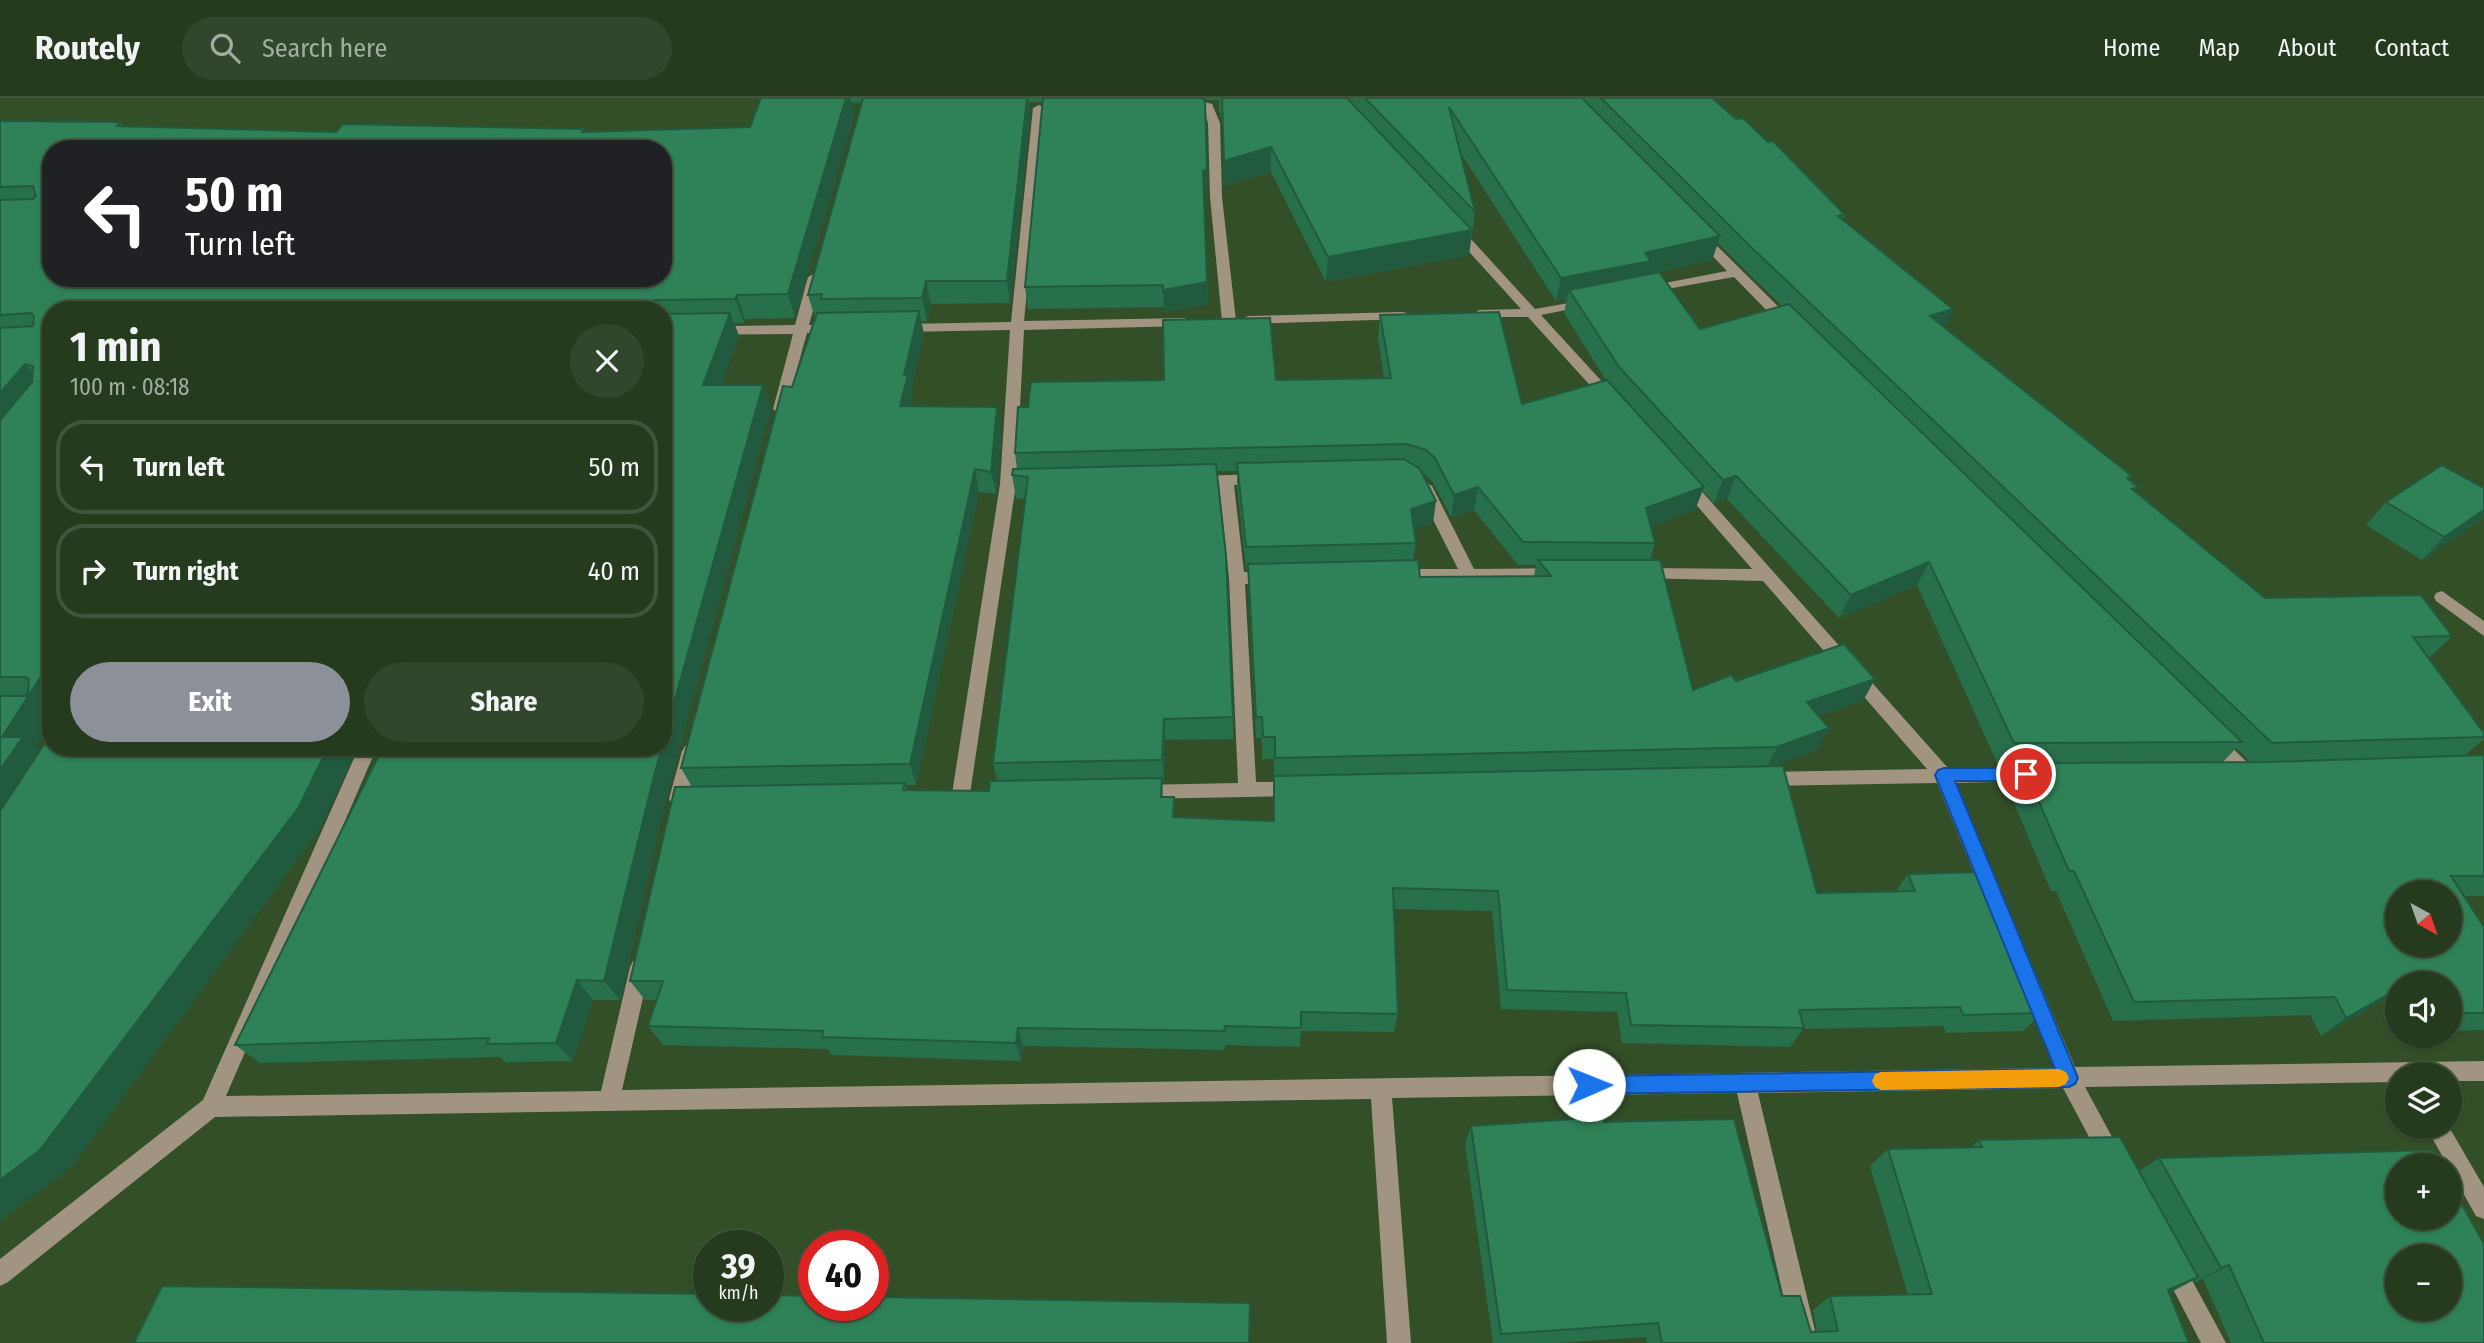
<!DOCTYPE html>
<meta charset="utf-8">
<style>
body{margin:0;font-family:"Fira Sans Condensed",sans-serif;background:#32462b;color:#f1f3f6;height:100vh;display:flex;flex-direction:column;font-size:26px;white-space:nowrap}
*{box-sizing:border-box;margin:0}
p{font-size:23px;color:#a4ada4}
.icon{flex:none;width:38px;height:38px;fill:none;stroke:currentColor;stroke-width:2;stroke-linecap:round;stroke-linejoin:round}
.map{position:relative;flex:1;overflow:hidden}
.details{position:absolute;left:42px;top:203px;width:630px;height:455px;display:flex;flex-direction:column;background:#263b1e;border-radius:28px;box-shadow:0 2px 5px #0004,0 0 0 2px #42553c}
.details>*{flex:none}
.guide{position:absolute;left:42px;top:42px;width:630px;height:147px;border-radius:28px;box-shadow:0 2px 5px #0004,0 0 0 2px #42553c;background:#202124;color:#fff;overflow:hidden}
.needle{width:46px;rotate:140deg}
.fabs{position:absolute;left:2385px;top:782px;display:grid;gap:14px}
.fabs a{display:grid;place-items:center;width:77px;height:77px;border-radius:50%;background:#263b1e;box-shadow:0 2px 5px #0004,0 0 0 2px #42553c;font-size:35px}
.speed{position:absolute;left:693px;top:1132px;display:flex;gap:14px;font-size:35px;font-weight:700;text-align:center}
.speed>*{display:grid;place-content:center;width:91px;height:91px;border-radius:50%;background:#263b1e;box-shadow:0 2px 5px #0004,0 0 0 2px #42553c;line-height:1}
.speed small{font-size:18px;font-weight:400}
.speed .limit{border:10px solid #d22;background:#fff;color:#111}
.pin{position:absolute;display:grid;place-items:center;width:60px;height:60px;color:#fff;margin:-30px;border:4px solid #fff;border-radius:50%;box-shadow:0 2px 7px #0007}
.me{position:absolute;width:77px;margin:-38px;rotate:89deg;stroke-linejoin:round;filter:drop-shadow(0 0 5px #0008)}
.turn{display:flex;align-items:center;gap:24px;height:147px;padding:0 28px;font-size:32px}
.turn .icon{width:91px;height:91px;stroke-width:2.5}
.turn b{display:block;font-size:49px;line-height:60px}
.round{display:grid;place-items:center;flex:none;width:74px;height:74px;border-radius:37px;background:#32462b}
.summary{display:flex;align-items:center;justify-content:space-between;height:119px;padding:0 28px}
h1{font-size:42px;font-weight:700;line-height:52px}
.primary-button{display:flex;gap:14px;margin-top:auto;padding:14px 28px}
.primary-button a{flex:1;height:80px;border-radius:42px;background:#8c9099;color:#fff;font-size:28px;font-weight:700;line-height:80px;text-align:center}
.primary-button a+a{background:#32462b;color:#f1f3f6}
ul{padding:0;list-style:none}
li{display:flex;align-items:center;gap:21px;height:94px;margin:0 14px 10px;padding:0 14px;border:4px solid #42553c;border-radius:28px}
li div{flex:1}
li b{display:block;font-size:26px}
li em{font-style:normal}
header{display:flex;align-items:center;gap:42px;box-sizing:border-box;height:98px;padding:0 35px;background:#263b1e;border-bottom:2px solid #42553c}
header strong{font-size:33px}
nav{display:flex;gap:38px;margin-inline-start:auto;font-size:24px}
.search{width:490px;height:63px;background:#32462b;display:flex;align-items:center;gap:18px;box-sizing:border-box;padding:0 24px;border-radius:38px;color:#a4ada4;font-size:26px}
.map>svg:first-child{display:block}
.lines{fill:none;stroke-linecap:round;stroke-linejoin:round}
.minor{fill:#a19480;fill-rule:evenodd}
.wall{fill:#286f4c;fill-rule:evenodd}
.shaded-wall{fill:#215a3e}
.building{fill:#2f8158;stroke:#215a3e;stroke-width:2;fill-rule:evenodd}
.route{fill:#1a73e8;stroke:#114b97;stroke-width:2}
.slow{fill:#f59e0b}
</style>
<header>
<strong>Routely</strong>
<div class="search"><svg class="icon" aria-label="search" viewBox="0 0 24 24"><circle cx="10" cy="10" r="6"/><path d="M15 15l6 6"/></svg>Search here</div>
<nav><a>Home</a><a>Map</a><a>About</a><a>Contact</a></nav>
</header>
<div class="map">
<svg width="2484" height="1245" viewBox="0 0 2484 1245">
<rect width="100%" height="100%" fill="#334f28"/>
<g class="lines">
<g class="minor">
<path d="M 1193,1 L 1212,6 L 1220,25 L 1222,99 L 1236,223 L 1229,227 L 1222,223 L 1210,99 L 1208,25 L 1203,10 L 1176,4 L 1182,1 Z"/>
<path d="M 1039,7 L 1045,10 L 1024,223 L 1185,220 L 1192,224 L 1185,228 L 1024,232 L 1016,386 L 970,696 L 967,701 L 961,703 L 955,701 L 952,696 L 1000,386 L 1010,232 L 901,234 L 894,230 L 901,226 L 1011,224 L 1033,10 Z"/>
<path d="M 1456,128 L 1460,129 L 1535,211 L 1591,201 L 1591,207 L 1541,217 L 1617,300 L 1617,306 L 1607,306 L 1528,219 L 1474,219 L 1472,216 L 1479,212 L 1521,211 L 1452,135 L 1450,132 Z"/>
<path d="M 1700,134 L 1704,135 L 1794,224 L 1794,230 L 1784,230 L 1734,179 L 1639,196 L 1639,190 L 1727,173 L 1696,141 L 1696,135 Z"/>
<path d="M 815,175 L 822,179 L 809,227 L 835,227 L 842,231 L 835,235 L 807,235 L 785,314 L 780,316 L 773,311 L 793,236 L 663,237 L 663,229 L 795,227 L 808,179 Z"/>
<path d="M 1402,214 L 1407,215 L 1407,221 L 1248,226 L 1241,222 L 1248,218 Z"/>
<path d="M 1260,376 L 1268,381 L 1265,385 L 1234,387 L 1244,474 L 1271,474 L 1279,480 L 1271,486 L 1245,486 L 1256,684 L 1297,684 L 1303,686 L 1306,691 L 1303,696 L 1297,698 L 1139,701 L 1133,699 L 1130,694 L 1133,689 L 1139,687 L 1238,685 L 1229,480 L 1219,387 L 1197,388 L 1189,383 L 1197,378 Z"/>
<path d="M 1684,378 L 1689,379 L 1948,670 L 2035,669 L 2041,671 L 2044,676 L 2041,681 L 2035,683 L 1955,685 L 2075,969 L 2484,963 L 2484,983 L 2450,983 L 2450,976 L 2398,976 L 2398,984 L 2085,989 L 2124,1061 L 2121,1069 L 2113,1072 L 2105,1069 L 2063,990 L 1758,995 L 1818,1245 L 1794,1245 L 1737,995 L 1392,1000 L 1411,1245 L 1387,1245 L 1371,1001 L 215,1019 L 8,1184 L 0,1188 L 0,1161 L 203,1002 L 359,649 L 377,649 L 226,998 L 601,993 L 630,869 L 633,863 L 640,860 L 647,863 L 650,869 L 622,992 L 2054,970 L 1937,685 L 1762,688 L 1756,686 L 1753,681 L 1756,676 L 1762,674 L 1927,671 L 1763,483 L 1636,480 L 1634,476 L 1636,472 L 1642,470 L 1752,471 L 1679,387 L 1676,383 Z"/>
<path d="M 1424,383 L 1432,388 L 1474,471 L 1558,470 L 1564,472 L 1566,476 L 1564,480 L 1391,481 L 1389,477 L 1397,471 L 1458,471 L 1416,388 Z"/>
<path d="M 2442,493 L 2484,523 L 2484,538 L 2436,503 L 2434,499 L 2436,495 Z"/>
<path d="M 2212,634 L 2218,636 L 2253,670 L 2256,675 L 2253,680 L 2247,682 L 2241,680 L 2206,646 L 2203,641 L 2206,636 Z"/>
<path d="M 691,646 L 697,648 L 700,653 L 687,701 L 684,706 L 678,709 L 672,706 L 669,701 L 682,653 L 685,648 Z"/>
<path d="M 2426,1029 L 2449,1029 L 2484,1089 L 2484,1121 L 2476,1118 Z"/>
<path d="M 2172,1157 L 2180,1160 L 2226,1245 L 2201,1245 L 2161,1168 L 2164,1160 Z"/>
</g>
</g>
<g class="wall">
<path d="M 761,0 L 1347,0 L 1350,3 L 1350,0 L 1712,0 L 1845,117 L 1843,122 L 1953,211 L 1944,229 L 2132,378 L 2129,382 L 2135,394 L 2265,500 L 2452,538 L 2430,559 L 2428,559 L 2484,635 L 2484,641 L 2464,658 L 2484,657 L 2484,798 L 2464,798 L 2484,829 L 2484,932 L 2450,933 L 2450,886 L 2398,886 L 2398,913 L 2389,899 L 2321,938 L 2310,917 L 2113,923 L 2056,793 L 2051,793 L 2006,686 L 2021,667 L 1998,667 L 1917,487 L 1839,520 L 1727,401 L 1714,405 L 1702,392 L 1695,412 L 1651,428 L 1655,445 L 1650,462 L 1693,592 L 1736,583 L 1863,603 L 1819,618 L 1817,652 L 1773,668 L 1817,795 L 1896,793 L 1908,776 L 2042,915 L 2023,933 L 1946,935 L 1943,928 L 1803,931 L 1790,949 L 1622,945 L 1617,914 L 1501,911 L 1492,813 L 1393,811 L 1398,916 L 1394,934 L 1301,933 L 1300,949 L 1225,947 L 1225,952 L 1023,948 L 1021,963 L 832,957 L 828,951 L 663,947 L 648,928 L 657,902 L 645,902 L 630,883 L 692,689 L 681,670 L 792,289 L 815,220 L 808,197 L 862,5 L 851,5 L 854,16 L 795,220 L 745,221 L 744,225 L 734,225 L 739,238 L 721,287 L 771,311 L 666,700 L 620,902 L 593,902 L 573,963 L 506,964 L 500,959 L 260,965 L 235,947 L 663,649 L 663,212 L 51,212 L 36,650 L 39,653 L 320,730 L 72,1068 L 0,1123 L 0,23 L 121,24 L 124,29 L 336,34 L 586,34 L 750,29 ZM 1204,1 L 1208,2 L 1219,2 L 1219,13 L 1223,25 L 1224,88 L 1271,74 L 1326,184 L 1469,157 L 1475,114 L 1460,54 L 1556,203 L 1567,201 L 1564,215 L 1606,282 L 1522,306 L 1380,217 L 1378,240 L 1384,280 L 1276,282 L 1028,309 L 1015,355 L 1017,371 L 1012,377 L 1016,400 L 1025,401 L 993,665 L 997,683 L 989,693 L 907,692 L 906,687 L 916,687 L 979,394 L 996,396 L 1001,331 L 911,308 L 913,300 L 911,291 L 924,236 L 921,223 L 927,223 L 931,206 L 1010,205 L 1030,16 L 1029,4 L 1043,4 L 1025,189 L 1028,211 L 1164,209 L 1164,214 L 1208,206 L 1204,95 L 1207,93 ZM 51,51 L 663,51 L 663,180 L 51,180 ZM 1718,145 L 1743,170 L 1782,208 L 1700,231 L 1659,174 L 1712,162 ZM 1217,373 L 1237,373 L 1237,388 L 1246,471 L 1248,471 L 1248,489 L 1256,640 L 1262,640 L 1262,661 L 1274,661 L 1274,723 L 1176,719 L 1163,699 L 1162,684 L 1164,683 L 1165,642 L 1233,641 L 1233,619 ZM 1422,374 L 1432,383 L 1451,419 L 1474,412 L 1518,467 L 1536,467 L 1534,478 L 1420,479 L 1413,462 L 1416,445 L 1414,431 L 1433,425 ZM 2236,650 L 2251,664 L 2223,664 Z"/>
<path d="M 2484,390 L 2484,418 L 2479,423 L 2422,462 L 2366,427 L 2386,404 Z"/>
<path d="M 1604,1024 L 1782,1198 L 1811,1234 L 1817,1234 L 1813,1212 L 1830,1198 L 1908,1197 L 1870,1068 L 1888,1051 L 1971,1049 L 1979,1042 L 2139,1073 L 2159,1060 L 2484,1245 L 2231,1245 L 2203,1181 L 2196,1184 L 2194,1182 L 2169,1195 L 2189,1245 L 1647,1245 L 1646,1239 L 1556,1245 L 1493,1245 L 1465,1046 L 1471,1028 Z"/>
</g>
<g class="shaded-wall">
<path d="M 846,0 L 850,0 L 854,16 L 795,220 L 788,196 Z"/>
<path d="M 1027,0 L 1028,0 L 1030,16 L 1010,205 L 1007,183 Z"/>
<path d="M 1271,49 L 1271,74 L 1224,88 L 1224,63 Z"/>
<path d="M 1207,72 L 1207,93 L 1203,95 L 1203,73 Z"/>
<path d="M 1472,132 L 1469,157 L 1326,184 L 1328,159 Z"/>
<path d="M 1720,138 L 1712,162 L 1647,177 L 1569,192 L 1567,201 L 1556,203 L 1561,180 L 1645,155 Z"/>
<path d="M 94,180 L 131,180 L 108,210 L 90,190 L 90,187 Z"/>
<path d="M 550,180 L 569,180 L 558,212 L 547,190 Z"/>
<path d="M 926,183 L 931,206 L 927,223 L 922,200 Z"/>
<path d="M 1207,184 L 1208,206 L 1164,214 L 1163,192 Z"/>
<path d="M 737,197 L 745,221 L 744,225 L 735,201 Z"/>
<path d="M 654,202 L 657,212 L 653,212 L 651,205 Z"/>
<path d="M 1953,211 L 1943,233 L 1930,218 Z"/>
<path d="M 919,213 L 924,236 L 911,291 L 913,300 L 906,331 L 900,308 L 904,277 Z"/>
<path d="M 730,215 L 739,238 L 712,311 L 703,287 Z"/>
<path d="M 25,266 L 45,290 L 0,344 L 0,295 Z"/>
<path d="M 763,287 L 771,311 L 666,700 L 620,902 L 604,883 L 654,678 L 662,649 L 663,649 L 663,644 Z"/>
<path d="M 997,309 L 1001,331 L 996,396 L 991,374 Z"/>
<path d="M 975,371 L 979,394 L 916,687 L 910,666 Z"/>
<path d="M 1736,378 L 1727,401 L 1714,405 L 1723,382 Z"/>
<path d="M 1478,389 L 1474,412 L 1451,419 L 1454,397 Z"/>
<path d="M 1704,389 L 1695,412 L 1639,433 L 1646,410 Z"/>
<path d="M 1436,403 L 1433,425 L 1408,433 L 1411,411 Z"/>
<path d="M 2484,412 L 2484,418 L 2479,423 L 2422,462 L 2444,439 Z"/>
<path d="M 1929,464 L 1917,487 L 1839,520 L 1851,497 Z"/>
<path d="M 51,563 L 51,625 L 36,650 L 49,661 L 0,735 L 0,672 L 2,639 Z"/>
<path d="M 1875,581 L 1863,603 L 1796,626 L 1807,604 Z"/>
<path d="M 1164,621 L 1165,642 L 1164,683 L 1162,662 Z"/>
<path d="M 1829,630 L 1817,652 L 1766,671 L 1777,649 Z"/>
<path d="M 328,649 L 358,649 L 320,730 L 72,1068 L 0,1123 L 0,1082 Z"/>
<path d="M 1174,699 L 1176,721 L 1173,719 Z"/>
<path d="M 577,882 L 593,902 L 573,963 L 556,945 Z"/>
<path d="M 2398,891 L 2398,893 L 2389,899 L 2321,938 L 2346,920 Z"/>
<path d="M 1018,930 L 1023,948 L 1021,963 L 1016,945 Z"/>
<path d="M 2229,1167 L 2203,1181 L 2196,1184 L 2221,1170 Z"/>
<path d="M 2198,1179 L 2171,1194 L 2141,1207 L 2168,1192 Z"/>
</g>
<g class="building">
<path d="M 761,0 L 846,0 L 788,196 L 737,197 L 735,201 L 654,202 L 651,205 L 653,212 L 51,212 L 51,563 L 2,639 L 23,639 L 0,672 L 0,598 L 26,598 L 28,595 L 29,581 L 26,579 L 0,579 L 0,322 L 32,284 L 33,268 L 25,266 L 0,295 L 0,230 L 33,228 L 34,218 L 31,215 L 0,217 L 0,102 L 33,101 L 36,98 L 33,88 L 0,89 L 0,23 L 121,24 L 117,28 L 336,34 L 343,26 L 585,31 L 582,34 L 750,29 ZM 51,51 L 663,51 L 663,180 L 568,180 L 565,190 L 547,190 L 550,180 L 115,180 L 108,190 L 90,190 L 90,187 L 94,180 L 51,180 Z"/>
<path d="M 863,0 L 1027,0 L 1007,183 L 926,183 L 922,200 L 821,201 L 822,196 L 808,197 Z"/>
<path d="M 1043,0 L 1203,0 L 1205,4 L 1207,72 L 1203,73 L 1207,184 L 1163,192 L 1163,187 L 1025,189 Z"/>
<path d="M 1222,0 L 1347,0 L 1472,132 L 1328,159 L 1271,49 L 1224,63 Z"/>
<path d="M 1365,0 L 1582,0 L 1720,138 L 1645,155 L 1651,163 L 1561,180 L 1449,9 L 1475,114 Z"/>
<path d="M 1601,0 L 1712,0 L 1736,21 L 1743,20 L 1768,44 L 1773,43 L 1845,117 L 1838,118 L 1953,211 L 1930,218 L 2132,378 L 2127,380 L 2138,389 L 2132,391 L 2265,500 L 2421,497 L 2452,538 L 2413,539 L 2484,635 L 2484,639 L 2272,645 L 1750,148 Z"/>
<path d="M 1659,174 L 1700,231 L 1789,206 L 2242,644 L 2014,645 L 1929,464 L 1851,497 L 1736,378 L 1723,382 L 1619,269 L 1569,192 Z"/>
<path d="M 919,213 L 904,277 L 908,277 L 900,308 L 997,309 L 991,374 L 975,371 L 910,666 L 681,670 L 783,288 L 792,289 L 817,215 Z"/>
<path d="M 1499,214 L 1522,306 L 1607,282 L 1704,389 L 1646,410 L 1655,445 L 1523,444 L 1478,389 L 1454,397 L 1435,360 L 1426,352 L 1407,346 L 1015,355 L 1018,309 L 1028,309 L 1031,284 L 1164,282 L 1163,222 L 1270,220 L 1276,282 L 1391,280 L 1380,217 Z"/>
<path d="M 730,215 L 703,287 L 763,287 L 663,644 L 663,216 Z"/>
<path d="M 1404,361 L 1420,371 L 1436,403 L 1411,411 L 1416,445 L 1246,449 L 1237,365 Z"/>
<path d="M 1216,366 L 1226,458 L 1233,619 L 1164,621 L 1162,662 L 993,665 L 1028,379 L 1012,377 L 1013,371 Z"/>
<path d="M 2442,367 L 2484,390 L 2484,412 L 2444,439 L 2386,404 Z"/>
<path d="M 1418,462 L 1420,479 L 1551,478 L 1538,462 L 1660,462 L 1693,592 L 1731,577 L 1736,583 L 1844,546 L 1875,581 L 1807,604 L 1829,630 L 1777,649 L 1275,660 L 1275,639 L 1263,639 L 1262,619 L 1256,619 L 1248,466 Z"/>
<path d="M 49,639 L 51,639 L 51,649 L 328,649 L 299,709 L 40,1052 L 0,1082 L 0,713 Z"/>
<path d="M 383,649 L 662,649 L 654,678 L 604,883 L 577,882 L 556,945 L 487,946 L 489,940 L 235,947 Z"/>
<path d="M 2484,657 L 2484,778 L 2451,778 L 2484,829 L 2484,915 L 2450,915 L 2450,886 L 2419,886 L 2416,881 L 2408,886 L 2398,886 L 2398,891 L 2346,920 L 2335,899 L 2134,904 L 2074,773 L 2069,773 L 2022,665 L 2268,664 ZM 2398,794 L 2450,794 L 2450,847 L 2398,847 Z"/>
<path d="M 1783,668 L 1817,795 L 1915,793 L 1908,776 L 1982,774 L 2042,915 L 1963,917 L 1960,909 L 1799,912 L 1804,930 L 1631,927 L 1626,895 L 1507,892 L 1498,793 L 1393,790 L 1398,916 L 1301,914 L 1301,930 L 1225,928 L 1224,933 L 1018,930 L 1016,945 L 822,939 L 823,933 L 648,928 L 663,883 L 630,883 L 675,689 L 905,685 L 903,692 L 989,693 L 990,683 L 1162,680 L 1161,699 L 1174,699 L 1173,719 L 1274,723 L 1274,678 Z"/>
<path d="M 1603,1019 L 1604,1024 L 1734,1021 L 1782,1198 L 1800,1198 L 1811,1234 L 1838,1233 L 1830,1198 L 1932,1196 L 1888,1051 L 1982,1049 L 1979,1042 L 2120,1039 L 2198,1179 L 2168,1192 L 2189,1245 L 1662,1245 L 1658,1225 L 1501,1236 L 1471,1028 Z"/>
<path d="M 2432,1052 L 2440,1068 L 2398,1068 L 2398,1120 L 2450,1120 L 2450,1085 L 2484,1146 L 2484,1245 L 2264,1245 L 2229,1167 L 2221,1170 L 2159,1060 ZM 2398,1158 L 2450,1158 L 2450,1211 L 2398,1211 Z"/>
<path d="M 162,1188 L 709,1196 L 709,1208 L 768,1208 L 768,1197 L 814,1198 L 814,1208 L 873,1208 L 873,1199 L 1250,1205 L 1249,1245 L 134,1245 Z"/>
</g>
<path class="route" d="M 1944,670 L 2026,670 L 2032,671 L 2034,676 L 2032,681 L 2026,683 L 1955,683 L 2078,980 L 2075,986 L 2069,989 L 1589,996 L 1582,994 L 1579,987 L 1582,981 L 1589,978 L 2055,971 L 1935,677 L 1938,672 Z"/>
<path class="slow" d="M 2059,971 L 2066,974 L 2069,980 L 2066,986 L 2059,989 L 1881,992 L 1875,989 L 1872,983 L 1875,976 L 1881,974 Z"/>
</svg>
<div class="fabs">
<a><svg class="needle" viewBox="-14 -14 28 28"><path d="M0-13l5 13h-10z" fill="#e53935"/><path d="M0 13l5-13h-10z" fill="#a4ada4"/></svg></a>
<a><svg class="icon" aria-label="sound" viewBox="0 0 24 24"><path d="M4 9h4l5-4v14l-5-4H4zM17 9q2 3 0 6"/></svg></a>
<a><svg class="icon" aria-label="layers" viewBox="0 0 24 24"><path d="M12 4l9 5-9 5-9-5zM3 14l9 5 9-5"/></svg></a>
<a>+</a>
<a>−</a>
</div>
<div class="speed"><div>39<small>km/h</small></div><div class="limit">40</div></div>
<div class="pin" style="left:2026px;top:676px;background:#d93025"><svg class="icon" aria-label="arrive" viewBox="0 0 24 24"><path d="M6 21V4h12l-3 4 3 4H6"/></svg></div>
<svg class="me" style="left:1589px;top:987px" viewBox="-20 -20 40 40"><circle r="19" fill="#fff"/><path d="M0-13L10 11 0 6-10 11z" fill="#1a73e8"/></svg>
<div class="guide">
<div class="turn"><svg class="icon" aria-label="left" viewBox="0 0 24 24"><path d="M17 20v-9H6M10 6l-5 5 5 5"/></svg><div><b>50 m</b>Turn left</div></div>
</div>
<section class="details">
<div class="summary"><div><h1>1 min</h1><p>100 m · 08:18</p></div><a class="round"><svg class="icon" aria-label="close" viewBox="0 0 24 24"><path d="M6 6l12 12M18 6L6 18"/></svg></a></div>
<ul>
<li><svg class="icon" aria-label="left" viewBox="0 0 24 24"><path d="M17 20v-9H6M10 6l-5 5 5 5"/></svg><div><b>Turn left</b></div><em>50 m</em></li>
<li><svg class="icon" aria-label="right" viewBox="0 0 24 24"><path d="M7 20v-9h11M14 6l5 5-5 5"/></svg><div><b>Turn right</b></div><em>40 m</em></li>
</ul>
<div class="primary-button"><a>Exit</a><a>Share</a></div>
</section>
</div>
